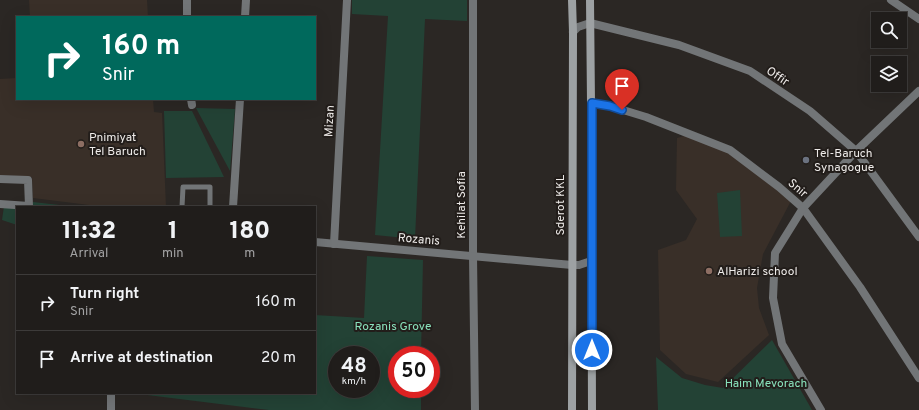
<!DOCTYPE html>
<style>
body{margin:0;font-family:Overpass,sans-serif;background:#282624;color:#f1f3f6;height:100vh;display:flex;flex-direction:column;font-size:15px;white-space:nowrap}
*{box-sizing:border-box;margin:0}
p{font-size:13px;color:#a2a2a3}
.icon{flex:none;width:22px;height:22px;fill:none;stroke:currentColor;stroke-width:2;stroke-linecap:round;stroke-linejoin:round}
.map{position:relative;flex:1;overflow:hidden}
.sheet{position:absolute;left:16px;top:206px;width:300px;height:188px;display:flex;flex-direction:column;background:#201d1b;border-radius:0px;box-shadow:0 4px 16px #0002,0 0 0 1px #3d3b3a}
.sheet>*{flex:none}
.hud{position:absolute;left:16px;top:16px;width:300px;height:84px;border-radius:0px;box-shadow:0 4px 16px #0002,0 0 0 1px #3d3b3a;background:#00695c;color:#fff;overflow:hidden}
.buttons{position:absolute;left:871px;top:12px;display:grid;gap:8px}
.buttons a{display:grid;place-items:center;width:36px;height:36px;border-radius:0px;background:#201d1b;box-shadow:0 4px 16px #0002,0 0 0 1px #3d3b3a;font-size:20px}
.speed{position:absolute;left:328px;top:346px;display:flex;gap:8px;font-size:20px;font-weight:700;text-align:center}
.speed>*{display:grid;place-content:center;width:52px;height:52px;border-radius:50%;background:#201d1b;box-shadow:0 4px 16px #0002,0 0 0 1px #3d3b3a;line-height:1}
.speed small{font-size:10px;font-weight:400}
.speed .limit{border:6px solid #d22;background:#fff;color:#111}
.pin{position:absolute;display:grid;place-items:center;width:34px;height:34px;color:#fff;margin:-41px -17px;border-radius:50% 50% 50% 0;rotate:-45deg;box-shadow:0 0 4px #0007}
.pin .icon{rotate:45deg}
.me{position:absolute;width:44px;margin:-22px;rotate:0deg;stroke-linejoin:round;filter:drop-shadow(0 0 3px #0008)}
.turn{display:flex;align-items:center;gap:14px;height:84px;padding:0 20px;font-size:18px}
.turn .icon{width:52px;height:52px;stroke-width:2.5}
.turn b{display:block;font-size:28px;line-height:34px}
.eta{display:flex;justify-content:space-evenly;align-items:center;height:68px;text-align:center}
.eta b{font-size:24px;font-weight:800;line-height:28px}
ul{padding:0;list-style:none}
li{display:flex;align-items:center;gap:12px;height:56px;padding:0 20px;border-top:1px solid #3d3b3a}
li div{flex:1}
li b{display:block;font-size:15px}
li em{font-style:normal}
.map>svg:first-child{display:block}
.built{fill:#392f28}
.green{fill:#234235;fill-rule:evenodd}
.lines{fill:none;stroke-linecap:round;stroke-linejoin:round}
.service{stroke:#727577;stroke-width:5}
.minor{stroke:#727577;stroke-width:8}
.tertiary{stroke:#727577;stroke-width:8}
.secondary{stroke:#9da1a3;stroke-width:8}
.route-casing{stroke:#114b97;stroke-width:10}
.route{stroke:#1a73e8;stroke-width:7}
.education-dot{fill:#8d6e63;stroke:#221d1a;stroke-width:1.5}
.worship-dot{fill:#6b7280;stroke:#221d1a;stroke-width:1.5}
.labels{text-anchor:middle;stroke-width:4;stroke-linejoin:round;paint-order:stroke}
.street-label{font-size:12px;fill:#eeebe9;stroke:#221d1a}
.poi-label{font-size:12px;fill:#eeebe9;stroke:#221d1a;text-anchor:start}
.park-label{font-size:12px;fill:#89e2bc;stroke:#221d1a}
</style>
<div class="map">
<svg width="919" height="410" viewBox="0 0 919 410">
<rect width="100%" height="100%" fill="#2b2724"/>
<g class="built">
<path d="M 29,0 L 147,0 L 148,17 L 30,17 Z"/>
<path d="M 17,78 L 17,99 L 153,99 L 154,112 L 162,113 L 166,207 L 105,207 L 33,198 L 32,177 L 0,175 L 0,79 Z"/>
<path d="M 691,134 L 729,149 L 792,199 L 763,254 L 757,288 L 759,308 L 769,335 L 718,382 L 686,374 L 660,350 L 658,250 L 686,240 L 697,219 L 676,190 L 677,138 Z"/>
</g>
<g class="green">
<path d="M 352,0 L 467,0 L 467,21 L 425,19 L 415,239 L 375,235 L 388,16 L 352,14 Z"/>
<path d="M 196,108 L 235,109 L 230,171 Z"/>
<path d="M 164,111 L 192,111 L 224,177 L 166,178 Z"/>
<path d="M 740,190 L 742,236 L 720,237 L 717,193 Z"/>
<path d="M 33,202 L 77,207 L 32,207 Z"/>
<path d="M 4,206 L 17,208 L 17,225 L 2,220 Z"/>
<path d="M 367,256 L 423,260 L 421,355 L 397,355 L 397,389 L 421,389 L 421,410 L 269,410 L 131,393 L 315,393 L 315,315 L 364,318 ZM 337,355 L 371,355 L 371,389 L 337,389 Z"/>
<path d="M 772,340 L 812,410 L 658,410 L 656,357 L 682,378 L 705,385 L 723,388 Z"/>
</g>
<g class="lines">
<path class="service" d="M 182,207 L 183,187 L 210,187 L 210,207"/>
<g class="minor">
<path d="M 187,0 L 187,17"/>
<path d="M 473,0 L 473,256 L 475,410"/>
<path d="M 891,0 L 919,19"/>
<path d="M 245,17 L 246,0"/>
<path d="M 573,32 L 578,27 L 590,23 L 679,45 L 750,71 L 810,111 L 856,151 L 919,237"/>
<path d="M 191,99 L 192,105"/>
<path d="M 591,103 L 610,106 L 646,117 L 730,150 L 779,187 L 803,208 L 860,287 L 919,378"/>
<path d="M 0,179 L 28,180 L 29,206 L 0,204"/>
<path d="M 233,207 L 240,99"/>
<path d="M 315,242 L 572,265 L 579,265 L 591,261"/>
<path d="M 334,244 L 347,0"/>
<path d="M 111,393 L 111,410"/>
</g>
<path class="tertiary" d="M 821,410 L 782,344 L 773,298 L 775,253 L 803,208 L 856,151 L 919,91"/>
<g class="secondary">
<path d="M 572,0 L 573,32 L 572,410"/>
<path d="M 590,0 L 591,103 L 592,410"/>
</g>
</g>
<g class="lines">
<g class="route-casing">
<path id="route" d="M 592,350 L 592,103 L 610,106 L 622,110"/>
</g>
<use href="#route" class="route"/>
</g>
<g class="education-dot">
<circle cx="81" cy="144" r="4"/>
<circle cx="709" cy="271" r="4"/>
</g>
<circle class="worship-dot" cx="806" cy="160" r="4"/>
<g class="labels">
<g class="street-label">
<text transform="translate(778 76) rotate(34)" y="4">Offir</text>
<text transform="translate(329 121) rotate(-87)" y="4">Mizan</text>
<text transform="translate(798 188) rotate(41)" y="4">Snir</text>
<text transform="translate(461 205) rotate(-90)" y="4">Kehilat Sofia</text>
<text transform="translate(560 205) rotate(-90)" y="4">Sderot KKL</text>
<text transform="translate(419 239) rotate(5)" y="4">Rozanis</text>
</g>
<g class="poi-label">
<text x="89" y="141">Pnimiyat<tspan x="89" dy="14">Tel Baruch</tspan></text>
<text x="814" y="157">Tel-Baruch<tspan x="814" dy="14">Synagogue</tspan></text>
<text x="717" y="275">AlHarizi school</text>
</g>
<g class="park-label">
<text x="393" y="330">Rozanis Grove</text>
<text x="766" y="387">Haim Mevorach</text>
</g>
</g>
</svg>
<div class="buttons">
<a><svg class="icon" aria-label="search" viewBox="0 0 24 24"><circle cx="10" cy="10" r="6"/><path d="M15 15l6 6"/></svg></a>
<a><svg class="icon" aria-label="layers" viewBox="0 0 24 24"><path d="M12 4l9 5-9 5-9-5zM3 14l9 5 9-5"/></svg></a>
</div>
<div class="speed"><div>48<small>km/h</small></div><div class="limit">50</div></div>
<div class="pin" style="left:622px;top:110px;background:#d93025"><svg class="icon" aria-label="arrive" viewBox="0 0 24 24"><path d="M6 21V4h12l-3 4 3 4H6"/></svg></div>
<svg class="me" style="left:592px;top:350px" viewBox="-20 -20 40 40"><circle r="17" fill="#1a73e8" stroke="#fff" stroke-width="3"/><path d="M0-11L8 9 0 5-8 9z" fill="#fff"/></svg>
<div class="hud">
<div class="turn"><svg class="icon" aria-label="right" viewBox="0 0 24 24"><path d="M7 20v-9h11M14 6l5 5-5 5"/></svg><div><b>160 m</b>Snir</div></div>
</div>
<section class="sheet">
<div class="eta">
<div><b>11:32</b><p>Arrival</p></div>
<div><b>1</b><p>min</p></div>
<div><b>180</b><p>m</p></div>
</div>
<ul>
<li><svg class="icon" aria-label="right" viewBox="0 0 24 24"><path d="M7 20v-9h11M14 6l5 5-5 5"/></svg><div><b>Turn right</b><p>Snir</p></div><em>160 m</em></li>
<li><svg class="icon" aria-label="arrive" viewBox="0 0 24 24"><path d="M6 21V4h12l-3 4 3 4H6"/></svg><div><b>Arrive at destination</b></div><em>20 m</em></li>
</ul>
</section>
</div>
